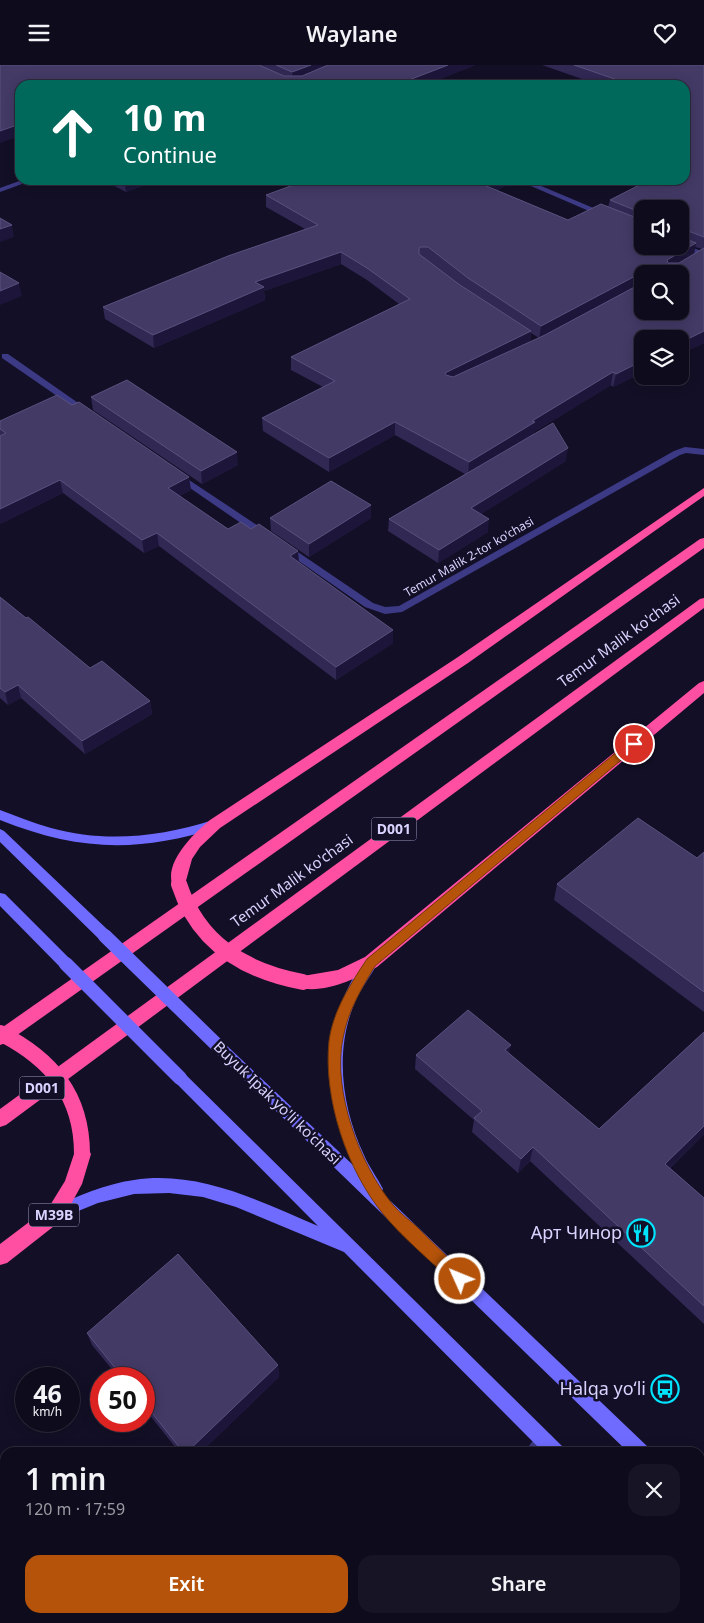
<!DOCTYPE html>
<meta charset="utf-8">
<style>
body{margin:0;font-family:"Noto Sans",sans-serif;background:#171425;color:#f1f3f6;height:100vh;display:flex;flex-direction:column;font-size:19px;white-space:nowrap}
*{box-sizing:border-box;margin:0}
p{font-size:16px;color:#9b9ba3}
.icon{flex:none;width:28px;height:28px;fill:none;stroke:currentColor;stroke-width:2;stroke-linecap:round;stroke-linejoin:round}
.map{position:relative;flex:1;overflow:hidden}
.panel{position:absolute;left:0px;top:1382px;width:705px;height:176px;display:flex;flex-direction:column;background:#0e0b1c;border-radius:15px 15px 0 0;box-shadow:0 2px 12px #0003,0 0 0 1px #2e2b3b}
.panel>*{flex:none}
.hud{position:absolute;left:15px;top:15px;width:675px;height:105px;border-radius:15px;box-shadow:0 2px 12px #0003,0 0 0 1px #2e2b3b;background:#00695c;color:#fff;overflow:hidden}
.fabs{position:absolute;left:634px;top:135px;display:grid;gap:10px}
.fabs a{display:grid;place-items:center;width:55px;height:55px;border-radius:10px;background:#0e0b1c;box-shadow:0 2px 12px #0003,0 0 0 1px #2e2b3b;font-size:25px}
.speed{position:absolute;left:15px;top:1302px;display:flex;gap:10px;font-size:25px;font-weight:700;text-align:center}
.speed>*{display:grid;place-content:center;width:65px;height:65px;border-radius:50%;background:#0e0b1c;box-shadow:0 2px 12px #0003,0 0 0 1px #2e2b3b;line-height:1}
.speed small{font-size:12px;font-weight:400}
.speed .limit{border:8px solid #d22;background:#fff;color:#111}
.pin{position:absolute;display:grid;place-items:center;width:42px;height:42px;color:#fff;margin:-21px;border:2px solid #fff;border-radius:50%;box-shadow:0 1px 5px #0007}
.me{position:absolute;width:55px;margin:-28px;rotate:314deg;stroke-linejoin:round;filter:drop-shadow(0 0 4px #0008)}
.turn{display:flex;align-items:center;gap:18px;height:105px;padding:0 25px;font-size:22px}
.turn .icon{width:65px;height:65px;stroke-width:2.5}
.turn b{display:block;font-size:35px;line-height:42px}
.round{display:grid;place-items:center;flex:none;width:52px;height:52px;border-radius:15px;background:#171425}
.summary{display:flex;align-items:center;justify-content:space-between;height:85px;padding:0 25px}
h1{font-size:30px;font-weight:600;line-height:38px}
.action{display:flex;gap:10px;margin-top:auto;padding:10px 25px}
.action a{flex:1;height:58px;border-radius:15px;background:#b45309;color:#fff;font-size:20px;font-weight:600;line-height:58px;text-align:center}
.action a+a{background:#171425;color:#f1f3f6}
header{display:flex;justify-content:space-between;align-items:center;height:65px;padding:0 25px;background:#0e0b1c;font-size:22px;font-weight:600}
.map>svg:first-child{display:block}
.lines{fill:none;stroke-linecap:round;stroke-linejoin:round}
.lane{fill:#3d3a85;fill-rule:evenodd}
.street{fill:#3d3a85;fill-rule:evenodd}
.secondary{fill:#6f6bff;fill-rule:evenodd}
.highway{fill:#ff4fa3;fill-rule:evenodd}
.secondary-bridge{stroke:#6f6bff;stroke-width:14}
.highway-bridge{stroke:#ff4fa3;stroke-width:16}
.wall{fill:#312854;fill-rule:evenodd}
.shaded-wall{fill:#1d163a}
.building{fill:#433a66;stroke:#5a527e;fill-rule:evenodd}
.route{fill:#b45309;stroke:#753606}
.labels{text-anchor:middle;stroke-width:5;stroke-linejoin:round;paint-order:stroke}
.far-street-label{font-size:12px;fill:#d9d4ff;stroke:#130f26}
.shield{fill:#130f26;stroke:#9e99be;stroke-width:1}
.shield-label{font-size:14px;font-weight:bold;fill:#d9d4ff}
.street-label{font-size:15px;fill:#d9d4ff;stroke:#130f26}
.near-poi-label{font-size:18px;fill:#d9d4ff;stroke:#130f26;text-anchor:end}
</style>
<header><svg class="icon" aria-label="menu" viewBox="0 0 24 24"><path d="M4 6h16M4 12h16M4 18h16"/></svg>Waylane<svg class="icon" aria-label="heart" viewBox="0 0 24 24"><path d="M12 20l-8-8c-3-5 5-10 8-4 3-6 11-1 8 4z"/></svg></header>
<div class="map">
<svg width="704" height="1558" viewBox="0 0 704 1558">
<rect width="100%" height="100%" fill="#130f26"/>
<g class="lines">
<g class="lane">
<path d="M 545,1367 L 551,1370 L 554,1376 L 546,1388 L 525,1388 C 529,1379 536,1371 545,1367 Z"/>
<path d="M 373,1554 L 394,1554 L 393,1558 L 372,1558 Z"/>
</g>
<g class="street">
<path d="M 22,115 L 33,115 L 0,127 L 0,123 Z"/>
<path d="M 517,115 L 527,115 L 610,150 L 603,152 Z"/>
<path d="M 680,178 L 704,187 L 704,192 L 677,182 L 680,181 Z"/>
<path d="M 2,289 L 8,289 L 94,349 L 92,351 L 86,351 L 2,293 Z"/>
<path d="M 685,382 L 704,384 L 704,390 L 686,388 L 680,390 L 402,547 L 385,549 L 365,542 L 280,483 L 281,481 L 289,481 L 373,538 L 385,542 L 399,541 L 674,386 Z"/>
<path d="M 177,407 L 272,470 L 272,474 L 264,474 L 174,412 L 172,410 Z"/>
</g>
<g class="secondary">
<path d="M 0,745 C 17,751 33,758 51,763 C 105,778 160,772 213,755 L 217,757 L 219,760 L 217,763 C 137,788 78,786 0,755 Z"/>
<path d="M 0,764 L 4,766 L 110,867 L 112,871 L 110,875 L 105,876 L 100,875 L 0,777 Z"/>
<path d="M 0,828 L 5,829 L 71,895 L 73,899 L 71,903 L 66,905 L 61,903 L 0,841 Z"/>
<path d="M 371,891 L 376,893 L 378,897 C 371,911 361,923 355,937 C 334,986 342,1043 364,1090 C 369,1102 377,1112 383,1124 L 381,1127 L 648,1382 L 651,1388 L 629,1388 L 214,986 L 212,982 L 214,978 L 219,976 L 224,978 L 354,1101 C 326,1040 318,983 349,921 C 354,912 361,895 371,891 Z"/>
<path d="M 180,1007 L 185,1009 L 563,1382 L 566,1388 L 544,1388 L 344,1187 L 236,1142 L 203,1132 L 169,1128 L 134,1129 L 98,1138 L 56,1155 L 51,1153 L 48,1148 L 51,1143 C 78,1131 105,1119 134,1115 C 198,1105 260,1136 318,1161 L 175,1017 L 173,1013 L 175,1009 Z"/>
<path d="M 700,1434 L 704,1436 L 704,1456 L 700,1454 Z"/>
<path d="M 700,1521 L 704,1522 L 704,1543 L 700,1542 Z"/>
</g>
<g class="highway">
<path d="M 704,423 L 704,431 L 468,598 L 220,763 L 200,782 L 192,794 L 184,823 L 179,825 L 174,823 C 161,800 194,768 210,755 L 458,592 Z"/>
<path d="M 704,473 L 704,483 L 6,978 L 0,980 L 0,964 L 700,474 Z"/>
<path d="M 704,533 L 704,543 L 6,1060 L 0,1062 L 0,1044 L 700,534 Z"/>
<path d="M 704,616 L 704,628 L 377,902 C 356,914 322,930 297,922 L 295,917 L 297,912 L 338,905 L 365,892 L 699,618 Z"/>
<path d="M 82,1081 L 88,1083 L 91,1089 L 82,1119 L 63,1154 L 7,1198 L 0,1200 L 0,1179 L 49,1142 L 65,1116 L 76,1083 Z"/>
</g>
<g class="secondary-bridge">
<path d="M 105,871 L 219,982"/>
<path d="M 66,899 L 180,1013"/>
</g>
<g class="highway-bridge">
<path d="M 179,819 C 198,878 244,906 303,917"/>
<path d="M 0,968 C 51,994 82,1030 82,1089"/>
</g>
</g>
<g class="wall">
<path d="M 0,0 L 475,0 L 425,20 L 20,20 Z"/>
<path d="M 542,0 L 704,0 L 704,278 L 680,289 L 680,274 L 642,274 L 642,308 L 613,322 L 611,320 L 534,367 L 533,370 L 566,396 L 481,449 L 488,467 L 438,498 L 388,466 L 389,454 L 465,409 L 395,370 L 329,407 L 263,366 L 262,353 L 323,322 L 291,305 L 291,292 L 399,239 L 367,215 L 341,199 L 264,226 L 265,235 L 154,283 L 105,254 L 103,242 L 305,164 L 266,142 L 266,130 L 307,115 L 516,115 L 516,116 L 497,125 L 568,155 L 608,142 L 610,135 L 685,115 L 685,20 L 599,20 ZM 642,144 L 680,181 L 642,181 ZM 695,182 L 702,184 L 694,190 ZM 426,194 L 427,195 L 462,221 ZM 642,209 L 680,209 L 642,246 ZM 531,268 L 539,273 L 530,277 Z"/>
<path d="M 103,115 L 158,115 L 126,127 Z"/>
<path d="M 91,332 L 238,400 L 202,419 L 93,345 Z"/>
<path d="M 0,356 L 191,425 L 179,431 L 228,464 L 251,464 L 298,486 L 299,498 L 393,565 L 393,578 L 336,615 L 159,481 L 144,488 L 63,428 L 0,459 Z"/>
<path d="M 371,440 L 371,453 L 309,492 L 271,466 L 270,453 Z"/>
<path d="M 0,532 L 26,553 L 90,603 L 150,636 L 152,649 L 85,689 L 21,633 L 8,640 L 0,633 Z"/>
<path d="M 704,787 L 704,947 L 554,835 L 557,819 L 697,793 Z"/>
<path d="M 704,967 L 704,1069 L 670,1103 L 704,1133 L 704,1259 L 530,1096 L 518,1108 L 472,1067 L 474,1055 L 415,1004 L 416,990 L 509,989 L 599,1064 Z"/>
<path d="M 87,1268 L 278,1300 L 279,1312 L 200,1388 L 180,1388 L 144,1343 L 144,1314 L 120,1314 L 92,1280 Z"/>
</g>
<g class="shaded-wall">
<path d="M 311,0 L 339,0 L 293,18 L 292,7 Z"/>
<path d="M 448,0 L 475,0 L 425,20 L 409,20 L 409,15 Z"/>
<path d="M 20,59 L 20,71 L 0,78 L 0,66 Z"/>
<path d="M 124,115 L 158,115 L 126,127 Z"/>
<path d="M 495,115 L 516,115 L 516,116 L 483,132 L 484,120 Z"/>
<path d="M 12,160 L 14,172 L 0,177 L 0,164 Z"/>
<path d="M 683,164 L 681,176 L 680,177 L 680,167 Z"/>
<path d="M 696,178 L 694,190 L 665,207 L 667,195 Z"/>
<path d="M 341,187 L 341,199 L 264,226 L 265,235 L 154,283 L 153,270 L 255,217 Z"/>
<path d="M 641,208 L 639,220 L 539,274 L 541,261 Z"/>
<path d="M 19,218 L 22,231 L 0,240 L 0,226 Z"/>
<path d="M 531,266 L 530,278 L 444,320 L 445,308 Z"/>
<path d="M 704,266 L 704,278 L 680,289 L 680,278 Z"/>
<path d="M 642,296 L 642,308 L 613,322 L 616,309 Z"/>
<path d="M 613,307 L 611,320 L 534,367 L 533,370 L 468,411 L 469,397 L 532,356 Z"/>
<path d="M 395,357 L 395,370 L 329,407 L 329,393 Z"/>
<path d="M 568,383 L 566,396 L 470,456 L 471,443 Z"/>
<path d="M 237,387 L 238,400 L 202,419 L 201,406 Z"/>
<path d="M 189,412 L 191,425 L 169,436 L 168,423 Z"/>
<path d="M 60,415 L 63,428 L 0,459 L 0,444 Z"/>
<path d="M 371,440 L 371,453 L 309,492 L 309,479 Z"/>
<path d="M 489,454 L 488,467 L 438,498 L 439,485 Z"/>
<path d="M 157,468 L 159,481 L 144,488 L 142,475 Z"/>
<path d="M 298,486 L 299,499 L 290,491 Z"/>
<path d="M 393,565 L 393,578 L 336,615 L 336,602 Z"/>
<path d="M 18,620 L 21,633 L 8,640 L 5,627 Z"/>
<path d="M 150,636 L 152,649 L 85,689 L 82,676 Z"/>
<path d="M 511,980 L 508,994 L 505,985 Z"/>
<path d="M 704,1061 L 704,1069 L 660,1112 L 665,1099 Z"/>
<path d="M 533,1082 L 530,1096 L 518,1108 L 521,1094 Z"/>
<path d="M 278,1300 L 279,1312 L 200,1388 L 186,1388 Z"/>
</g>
<g class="building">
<path d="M 0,0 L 259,0 L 284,11 L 302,11 L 328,0 L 448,0 L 409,15 L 422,20 L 20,20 L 20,59 L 0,66 Z"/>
<path d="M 276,0 L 311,0 L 292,7 Z"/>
<path d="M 574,0 L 704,0 L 704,172 L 683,164 L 680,167 L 680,144 L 642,144 L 642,148 L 610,135 L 649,115 L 685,115 L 685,20 L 632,20 Z"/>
<path d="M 307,115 L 495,115 L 484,120 L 568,155 L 601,139 L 642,155 L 642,181 L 680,181 L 680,172 L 696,178 L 667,195 L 668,198 L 679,198 L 704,183 L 704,266 L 680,278 L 680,274 L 642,274 L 642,296 L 616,309 L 613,307 L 532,356 L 535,357 L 469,397 L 395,357 L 329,393 L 262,353 L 335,316 L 291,292 L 410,234 L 367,203 L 341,187 L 255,217 L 264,222 L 153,270 L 103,242 L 228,191 L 318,160 L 266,130 ZM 420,182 L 428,182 L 468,213 L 541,261 L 641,208 L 646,209 L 680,209 L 680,246 L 642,246 L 642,218 L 545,270 L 453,312 L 446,310 L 445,308 L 531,266 L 460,220 L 419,189 L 419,184 Z"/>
<path d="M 0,153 L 12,160 L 0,164 Z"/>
<path d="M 0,207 L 19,218 L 0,226 Z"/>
<path d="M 127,315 L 237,387 L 201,406 L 91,332 Z"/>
<path d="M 57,330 L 72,340 L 79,337 L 189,412 L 168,423 L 228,464 L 241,457 L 251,464 L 259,459 L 298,486 L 290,491 L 393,565 L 336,602 L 157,468 L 142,475 L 60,415 L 0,444 L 0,371 L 6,368 L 0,364 L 0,356 Z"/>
<path d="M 553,358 L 568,383 L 471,443 L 489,454 L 439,485 L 389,454 Z"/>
<path d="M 331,416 L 371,440 L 309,479 L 270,453 Z"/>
<path d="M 0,532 L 26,553 L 28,552 L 90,603 L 102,596 L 150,636 L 82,676 L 18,620 L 5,627 L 0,623 Z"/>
<path d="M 638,753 L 697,793 L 704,787 L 704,927 L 557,819 Z"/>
<path d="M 468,945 L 511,980 L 505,985 L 599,1064 L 704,967 L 704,1061 L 665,1099 L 704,1133 L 704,1241 L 533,1082 L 521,1094 L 474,1053 L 482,1046 L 416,990 Z"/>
<path d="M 178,1189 L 278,1300 L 186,1388 L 184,1388 L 144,1338 L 144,1314 L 124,1314 L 87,1268 Z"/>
<path d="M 302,1383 L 306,1388 L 298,1388 Z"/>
<path d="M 430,1554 L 454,1554 L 457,1558 L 426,1558 Z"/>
</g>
<path class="route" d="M 634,675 L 640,679 L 638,681 L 375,901 C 361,924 348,946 343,973 C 332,1026 360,1100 393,1140 C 400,1148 408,1154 416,1161 C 432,1177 449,1193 465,1209 L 467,1214 L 465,1219 L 460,1221 L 455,1219 C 432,1197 404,1174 384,1150 C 347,1106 323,1033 329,976 C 333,946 351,918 367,894 L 630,676 Z"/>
<defs>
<g id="restaurant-ring" transform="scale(1.4375)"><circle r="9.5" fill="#130f26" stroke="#00e5ff" stroke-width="1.5"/><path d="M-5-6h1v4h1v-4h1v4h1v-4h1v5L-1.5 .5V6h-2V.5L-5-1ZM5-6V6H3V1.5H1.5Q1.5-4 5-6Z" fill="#00e5ff"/></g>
<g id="bus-ring" transform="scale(1.4375)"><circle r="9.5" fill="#130f26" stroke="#00e5ff" stroke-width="1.5"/><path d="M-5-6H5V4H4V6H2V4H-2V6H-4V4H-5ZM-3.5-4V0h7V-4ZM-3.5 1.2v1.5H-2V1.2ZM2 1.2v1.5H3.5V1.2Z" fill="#00e5ff"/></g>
</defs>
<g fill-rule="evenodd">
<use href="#restaurant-ring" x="641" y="1168"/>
<use href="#bus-ring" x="665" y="1324"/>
</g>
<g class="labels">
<g class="far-street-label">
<text transform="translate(469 492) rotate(-30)" y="4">Temur Malik 2-tor ko'chasi</text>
</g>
<g class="shield">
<rect x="371.5" y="752.5" width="45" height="23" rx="4"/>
<rect x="19.5" y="1011.5" width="45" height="23" rx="4"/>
<rect x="29" y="1138.5" width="50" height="23" rx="4"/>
</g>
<g class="shield-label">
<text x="394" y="769">D001</text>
<text x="42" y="1028">D001</text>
<text x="54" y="1155">M39B</text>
</g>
<g class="street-label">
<text transform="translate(619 576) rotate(-36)" y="5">Temur Malik ko'chasi</text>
<text transform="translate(292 816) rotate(-36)" y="5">Temur Malik ko'chasi</text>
<text transform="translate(277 1038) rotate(44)" y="5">Buyuk Ipak yo'li ko'chasi</text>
</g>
<g class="near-poi-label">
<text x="622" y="1174">Арт Чинор</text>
<text x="646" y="1330">Halqa yoʻli</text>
</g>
</g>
</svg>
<div class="fabs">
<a><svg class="icon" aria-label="sound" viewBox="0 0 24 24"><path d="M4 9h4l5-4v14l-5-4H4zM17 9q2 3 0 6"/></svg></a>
<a><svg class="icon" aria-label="search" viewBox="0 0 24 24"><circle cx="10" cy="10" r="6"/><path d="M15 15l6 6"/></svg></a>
<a><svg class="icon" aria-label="layers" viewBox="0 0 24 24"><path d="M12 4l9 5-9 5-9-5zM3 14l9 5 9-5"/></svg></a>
</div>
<div class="speed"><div>46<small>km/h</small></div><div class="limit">50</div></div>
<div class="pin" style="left:634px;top:679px;background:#d93025"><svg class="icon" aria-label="arrive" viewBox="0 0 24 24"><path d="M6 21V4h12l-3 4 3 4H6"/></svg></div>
<svg class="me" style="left:460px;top:1214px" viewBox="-20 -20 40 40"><circle r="17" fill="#b45309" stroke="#fff" stroke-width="3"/><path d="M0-11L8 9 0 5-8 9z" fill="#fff"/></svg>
<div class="hud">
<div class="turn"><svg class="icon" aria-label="ahead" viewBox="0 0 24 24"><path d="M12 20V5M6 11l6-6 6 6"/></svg><div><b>10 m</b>Continue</div></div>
</div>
<section class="panel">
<div class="summary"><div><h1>1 min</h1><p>120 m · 17:59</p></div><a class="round"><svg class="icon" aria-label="close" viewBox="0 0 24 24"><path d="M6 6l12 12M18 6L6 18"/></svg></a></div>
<div class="action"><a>Exit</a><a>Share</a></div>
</section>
</div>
